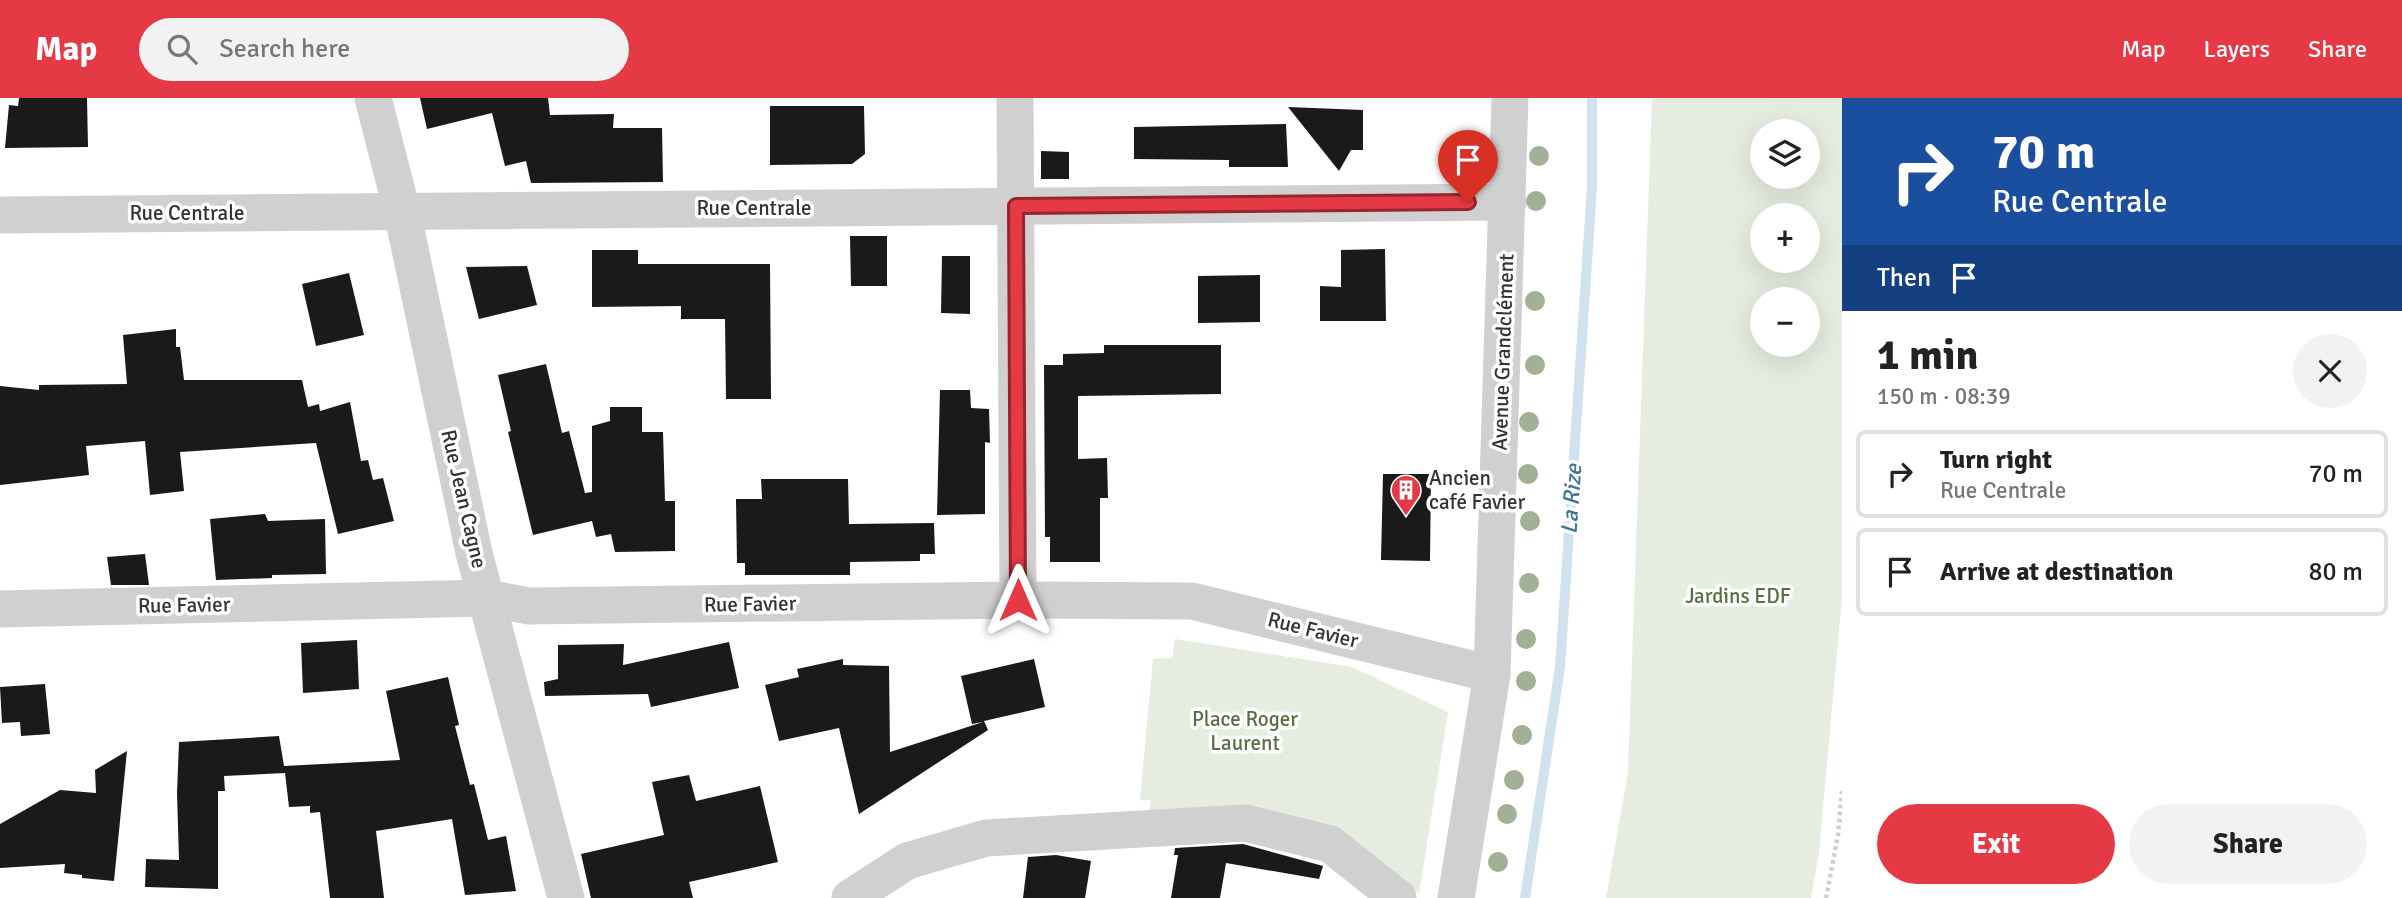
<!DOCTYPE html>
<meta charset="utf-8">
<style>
body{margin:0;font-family:Signika,sans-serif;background:#f2f2f2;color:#222;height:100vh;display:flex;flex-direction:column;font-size:26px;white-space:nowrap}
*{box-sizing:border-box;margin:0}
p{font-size:23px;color:#767676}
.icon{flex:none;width:38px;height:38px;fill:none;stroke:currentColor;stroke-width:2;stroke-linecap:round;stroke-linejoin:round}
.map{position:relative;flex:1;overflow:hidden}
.sheet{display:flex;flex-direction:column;background:#fff;width:560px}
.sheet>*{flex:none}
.guide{background:#1a4fa0;color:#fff;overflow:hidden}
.tools{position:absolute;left:1750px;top:21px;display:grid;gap:14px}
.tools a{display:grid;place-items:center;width:70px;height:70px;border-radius:50%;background:#fff;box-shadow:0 7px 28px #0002;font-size:35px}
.pin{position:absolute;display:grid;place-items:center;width:60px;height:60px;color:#fff;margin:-72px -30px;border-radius:50% 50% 50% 0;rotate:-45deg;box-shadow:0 0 7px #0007}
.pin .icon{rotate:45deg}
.me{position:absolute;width:77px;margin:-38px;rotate:0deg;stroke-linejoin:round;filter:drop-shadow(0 0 5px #0008)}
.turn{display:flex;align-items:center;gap:24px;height:147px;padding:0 35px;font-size:32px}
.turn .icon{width:91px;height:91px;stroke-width:2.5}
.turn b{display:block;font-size:49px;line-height:60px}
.then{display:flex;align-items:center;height:66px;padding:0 35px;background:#0003;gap:14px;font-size:26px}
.round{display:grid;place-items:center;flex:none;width:74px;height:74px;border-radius:37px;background:#f2f2f2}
.summary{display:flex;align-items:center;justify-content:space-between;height:119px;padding:0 35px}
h1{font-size:42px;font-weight:700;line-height:52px}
.action{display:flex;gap:14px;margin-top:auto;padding:14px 35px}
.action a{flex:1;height:80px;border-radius:42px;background:#e63946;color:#fff;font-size:28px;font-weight:700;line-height:80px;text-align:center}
.action a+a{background:#f2f2f2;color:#222}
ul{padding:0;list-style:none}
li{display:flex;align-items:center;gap:21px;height:88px;margin:0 14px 10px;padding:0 21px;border:4px solid #e0e0e0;border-radius:10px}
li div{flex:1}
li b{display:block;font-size:26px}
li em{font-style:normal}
header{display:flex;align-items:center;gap:42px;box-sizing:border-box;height:98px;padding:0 35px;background:#e63946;color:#fff}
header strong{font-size:33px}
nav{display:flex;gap:38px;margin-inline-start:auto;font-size:24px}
.search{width:490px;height:63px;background:#f2f2f2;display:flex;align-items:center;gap:18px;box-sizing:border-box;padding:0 24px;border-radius:38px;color:#767676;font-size:26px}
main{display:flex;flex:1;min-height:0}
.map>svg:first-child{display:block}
.green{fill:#e6ecdf;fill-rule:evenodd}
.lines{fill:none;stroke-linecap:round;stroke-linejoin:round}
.stream{stroke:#cfe2ee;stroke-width:10}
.building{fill:#1a1a1a}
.path{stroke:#cdcdcd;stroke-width:4.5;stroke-dasharray:3.5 3.5;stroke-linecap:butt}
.minor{stroke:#d0d0d0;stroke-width:37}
.tree{fill:#a2b095}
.route-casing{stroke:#96252e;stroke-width:18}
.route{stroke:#e63946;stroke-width:12}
.labels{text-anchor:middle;stroke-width:7;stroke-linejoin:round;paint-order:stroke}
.street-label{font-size:21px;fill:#333;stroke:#fff}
.poi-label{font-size:21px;fill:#333;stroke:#fff;text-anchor:start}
.park-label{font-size:21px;fill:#56703f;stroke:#fff}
.water-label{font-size:23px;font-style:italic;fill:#3f7597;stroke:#fff}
</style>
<header>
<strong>Map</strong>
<div class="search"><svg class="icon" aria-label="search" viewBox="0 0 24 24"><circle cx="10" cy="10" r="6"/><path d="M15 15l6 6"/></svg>Search here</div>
<nav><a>Map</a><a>Layers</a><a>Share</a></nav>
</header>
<main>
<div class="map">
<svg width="1842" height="800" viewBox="0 0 1842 800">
<rect width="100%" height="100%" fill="#fff"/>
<g class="green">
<path d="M 1652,0 L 1842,0 L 1842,499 L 1819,754 L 1811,800 L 1606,800 L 1628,674 ZM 1808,33 L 1808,79 L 1762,79 L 1762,33 ZM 1808,117 L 1808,163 L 1762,163 L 1762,117 ZM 1808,201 L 1808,247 L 1762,247 L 1762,201 Z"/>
<path d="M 1175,541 L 1352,569 L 1448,614 L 1419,796 L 1362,750 L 1149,717 L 1151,702 L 1140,702 L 1153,561 L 1172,560 Z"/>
</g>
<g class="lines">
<path class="stream" d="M 1525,800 L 1560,569 L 1592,89 L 1592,0"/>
</g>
<g class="building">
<path d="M 19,0 L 87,0 L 88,49 L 5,50 L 9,7 L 18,8 Z"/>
<path d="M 420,0 L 548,0 L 550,17 L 614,16 L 613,30 L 662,30 L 663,84 L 531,85 L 526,63 L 505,68 L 492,15 L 427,31 Z"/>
<path d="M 770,8 L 864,8 L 865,56 L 852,66 L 770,67 Z"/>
<path d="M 1288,9 L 1363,12 L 1363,52 L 1351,52 L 1339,73 Z"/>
<path d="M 1286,26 L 1288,69 L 1229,69 L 1229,62 L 1134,61 L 1134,29 Z"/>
<path d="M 1041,53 L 1069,54 L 1069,81 L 1041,81 Z"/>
<path d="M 850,138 L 887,138 L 887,188 L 851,188 Z"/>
<path d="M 1385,151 L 1386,223 L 1320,223 L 1320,188 L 1341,189 L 1341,152 Z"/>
<path d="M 592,152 L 638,152 L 638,166 L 770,166 L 771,301 L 726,301 L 725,221 L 681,221 L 681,208 L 592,209 Z"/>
<path d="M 942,158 L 970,158 L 970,216 L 941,215 Z"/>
<path d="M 527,168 L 537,207 L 479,221 L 466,169 Z"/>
<path d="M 349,175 L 364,237 L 316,248 L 302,186 Z"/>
<path d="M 1260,177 L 1260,224 L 1198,225 L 1198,178 Z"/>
<path d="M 176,231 L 176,249 L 180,249 L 184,282 L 302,282 L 308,309 L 319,306 L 320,313 L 350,304 L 361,363 L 368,362 L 373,382 L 383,380 L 394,423 L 338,436 L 316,345 L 180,354 L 184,393 L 150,397 L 145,343 L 86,348 L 89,377 L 0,387 L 0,288 L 39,292 L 39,287 L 127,286 L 123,237 Z"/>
<path d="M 1104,247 L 1221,247 L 1221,296 L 1078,298 L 1078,361 L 1107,360 L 1108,400 L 1100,400 L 1100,464 L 1050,464 L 1050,439 L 1045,439 L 1044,267 L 1063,267 L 1063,256 L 1104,255 Z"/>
<path d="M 546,266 L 562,335 L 569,333 L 585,395 L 592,394 L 592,328 L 610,323 L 610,309 L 642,309 L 642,334 L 663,334 L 665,403 L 675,403 L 675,453 L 615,454 L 611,436 L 596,439 L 592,423 L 533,437 L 508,334 L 511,333 L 498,277 Z"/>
<path d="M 940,292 L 970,292 L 971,310 L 989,311 L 990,345 L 985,344 L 985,416 L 937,417 Z"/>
<path d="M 1383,376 L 1431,376 L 1430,463 L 1381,462 Z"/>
<path d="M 761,381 L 848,381 L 849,426 L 934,425 L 935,456 L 920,456 L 920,463 L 850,464 L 850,477 L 745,477 L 745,465 L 737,465 L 736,401 L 762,401 Z"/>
<path d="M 265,416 L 268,423 L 325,421 L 326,476 L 272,477 L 272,480 L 216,482 L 210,421 Z"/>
<path d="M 145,456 L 149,487 L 111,487 L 107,459 Z"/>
<path d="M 357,542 L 359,591 L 303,595 L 301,545 Z"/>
<path d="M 729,544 L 739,590 L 651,609 L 648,596 L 545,598 L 544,584 L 558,581 L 558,547 L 624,546 L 623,567 Z"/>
<path d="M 843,561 L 843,567 L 889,568 L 890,654 L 983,624 L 972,626 L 961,578 L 1034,561 L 1045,609 L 984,623 L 988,632 L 859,716 L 839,630 L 779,643 L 765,587 L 799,579 L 797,571 Z"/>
<path d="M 448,579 L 459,627 L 455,628 L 470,687 L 474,686 L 488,742 L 506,738 L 516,793 L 465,797 L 452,721 L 376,733 L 384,800 L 330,800 L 320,714 L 310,715 L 310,708 L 289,709 L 285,675 L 224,678 L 225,693 L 218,693 L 218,791 L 145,789 L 146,761 L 179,762 L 177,695 L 179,644 L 279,638 L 284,668 L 400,662 L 386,593 Z"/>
<path d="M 45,586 L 50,636 L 21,638 L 20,624 L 2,625 L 0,589 Z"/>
<path d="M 127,653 L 114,783 L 82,780 L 82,777 L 64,775 L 65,766 L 0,770 L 0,726 L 60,692 L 96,695 L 95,672 Z"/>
<path d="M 689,677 L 696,703 L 760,688 L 778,764 L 689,784 L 693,800 L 591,800 L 581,756 L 664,737 L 652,684 Z"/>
<path d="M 1243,746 L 1323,768 L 1319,781 L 1226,765 L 1220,800 L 1171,800 L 1178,757 L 1174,757 L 1175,750 Z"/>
<path d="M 1056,757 L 1091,763 L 1085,800 L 1023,800 L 1028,759 Z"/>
</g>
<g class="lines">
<path class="path" d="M 1826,800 L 1838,737 L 1842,693"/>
<g class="minor">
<path d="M 373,0 L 402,113 L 474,455 L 566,800"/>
<path d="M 1015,0 L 1018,502"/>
<path d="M 0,117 L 1508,104"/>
<path d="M 0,511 L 487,500 L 529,508 L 1018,502 L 1192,503 L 1492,576"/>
<path d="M 850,800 L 907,763 L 986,740 L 1245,725 L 1330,746 L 1398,800"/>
<path d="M 1456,800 L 1492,576 L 1510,0"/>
</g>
</g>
<g class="tree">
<circle cx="1539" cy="58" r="10"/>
<circle cx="1536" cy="103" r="10"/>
<circle cx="1535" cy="203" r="10"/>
<circle cx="1535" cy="267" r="10"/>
<circle cx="1529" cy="324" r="10"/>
<circle cx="1528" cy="376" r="10"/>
<circle cx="1530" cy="423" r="10"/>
<circle cx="1529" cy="485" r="10"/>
<circle cx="1526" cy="541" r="10"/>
<circle cx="1526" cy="583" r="10"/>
<circle cx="1522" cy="637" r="10"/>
<circle cx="1514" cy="682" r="10"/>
<circle cx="1507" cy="716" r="10"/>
<circle cx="1498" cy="764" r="10"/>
</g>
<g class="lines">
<g class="route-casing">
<path id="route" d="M 1018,502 L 1016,108 L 1468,104"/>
</g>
<use href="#route" class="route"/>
</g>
<defs>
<g id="building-pin" transform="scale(1.575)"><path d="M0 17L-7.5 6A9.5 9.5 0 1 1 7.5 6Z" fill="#e63946" stroke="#fff"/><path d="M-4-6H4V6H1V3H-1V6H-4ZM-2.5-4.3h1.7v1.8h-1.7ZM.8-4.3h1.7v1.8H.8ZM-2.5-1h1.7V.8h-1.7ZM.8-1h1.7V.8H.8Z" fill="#fff"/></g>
</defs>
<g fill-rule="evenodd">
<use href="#building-pin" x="1406" y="392"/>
</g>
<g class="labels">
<g class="street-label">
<text x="754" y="117">Rue Centrale</text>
<text x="187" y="122">Rue Centrale</text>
<text transform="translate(1503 254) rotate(-88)" y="7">Avenue Grandclément</text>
<text transform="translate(464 401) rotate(77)" y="7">Rue Jean Cagne</text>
<text transform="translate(750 506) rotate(-1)" y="7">Rue Favier</text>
<text transform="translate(184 507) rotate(-1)" y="7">Rue Favier</text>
<text transform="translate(1313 532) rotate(14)" y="7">Rue Favier</text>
</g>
<g class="poi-label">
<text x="1429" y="387">Ancien<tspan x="1429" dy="24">café Favier</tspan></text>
</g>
<g class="park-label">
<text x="1738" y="505">Jardins EDF</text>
<text x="1245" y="628">Place Roger<tspan x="1245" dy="24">Laurent</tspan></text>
</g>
<g class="water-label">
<text transform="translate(1571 401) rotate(-86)" y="8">La Rize</text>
</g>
</g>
</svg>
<div class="tools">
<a><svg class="icon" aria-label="layers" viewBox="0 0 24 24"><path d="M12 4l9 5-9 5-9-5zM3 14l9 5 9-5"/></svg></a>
<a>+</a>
<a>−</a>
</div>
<div class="pin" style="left:1468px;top:104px;background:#d93025"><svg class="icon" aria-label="arrive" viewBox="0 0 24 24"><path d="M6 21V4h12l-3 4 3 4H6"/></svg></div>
<svg class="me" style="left:1018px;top:502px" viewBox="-20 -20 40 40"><path d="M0-17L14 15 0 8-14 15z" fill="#e63946" stroke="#fff" stroke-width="4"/></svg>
</div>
<section class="sheet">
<div class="guide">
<div class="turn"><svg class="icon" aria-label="right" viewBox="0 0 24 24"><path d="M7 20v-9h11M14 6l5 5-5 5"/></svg><div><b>70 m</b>Rue Centrale</div></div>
<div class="then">Then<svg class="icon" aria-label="arrive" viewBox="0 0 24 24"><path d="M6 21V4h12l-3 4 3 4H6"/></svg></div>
</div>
<div class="summary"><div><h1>1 min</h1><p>150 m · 08:39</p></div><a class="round"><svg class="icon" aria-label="close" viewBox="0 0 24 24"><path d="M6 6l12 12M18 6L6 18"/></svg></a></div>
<ul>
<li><svg class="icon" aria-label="right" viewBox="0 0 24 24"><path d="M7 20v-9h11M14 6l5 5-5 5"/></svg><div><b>Turn right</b><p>Rue Centrale</p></div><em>70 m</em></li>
<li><svg class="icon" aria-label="arrive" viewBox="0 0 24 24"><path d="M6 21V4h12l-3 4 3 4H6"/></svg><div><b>Arrive at destination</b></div><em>80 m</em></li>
</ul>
<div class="action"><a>Exit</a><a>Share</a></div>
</section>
</main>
